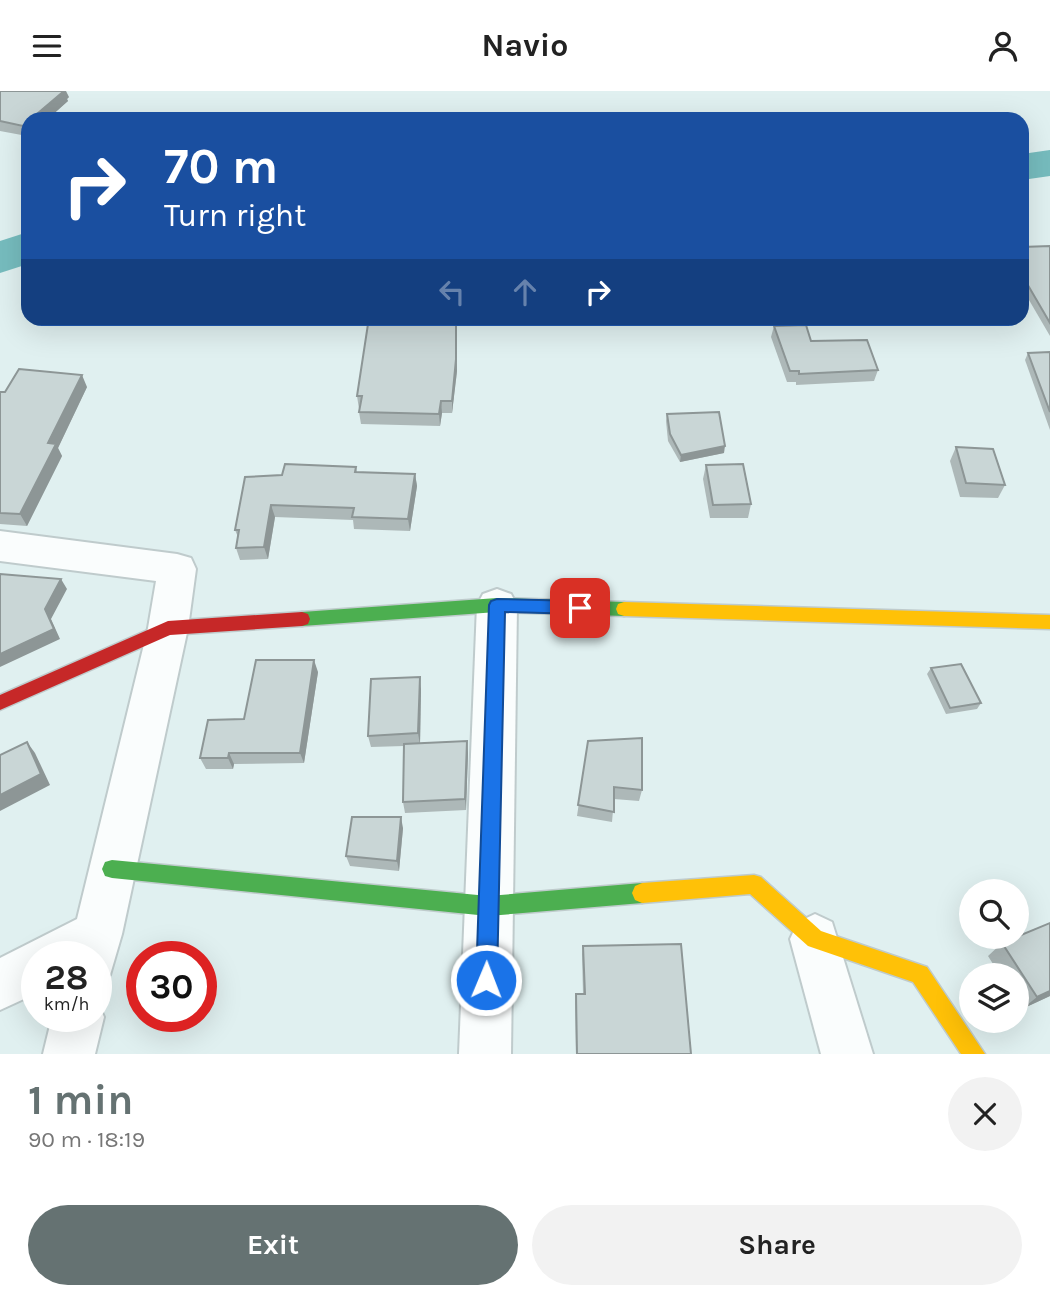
<!DOCTYPE html>
<meta charset="utf-8">
<style>
body{margin:0;font-family:Karla,sans-serif;background:#f2f2f2;color:#222;height:100vh;display:flex;flex-direction:column;font-size:26px;white-space:nowrap}
*{box-sizing:border-box;margin:0}
p{font-size:23px;color:#767676}
.icon{flex:none;width:38px;height:38px;fill:none;stroke:currentColor;stroke-width:2;stroke-linecap:round;stroke-linejoin:round}
.map{position:relative;height:963px;overflow:hidden}
.panel{display:flex;flex-direction:column;background:#fff;flex:1}
.panel>*{flex:none}
.top-card{position:absolute;left:21px;top:21px;width:1008px;height:214px;border-radius:21px;box-shadow:0 7px 28px #0002;background:#1a4fa0;color:#fff;overflow:hidden}
.tools{position:absolute;left:959px;top:788px;display:grid;gap:14px}
.tools a{display:grid;place-items:center;width:70px;height:70px;border-radius:50%;background:#fff;box-shadow:0 7px 28px #0002;font-size:35px}
.speed{position:absolute;left:21px;top:850px;display:flex;gap:14px;font-size:35px;font-weight:700;text-align:center}
.speed>*{display:grid;place-content:center;width:91px;height:91px;border-radius:50%;background:#fff;box-shadow:0 7px 28px #0002;line-height:1}
.speed small{font-size:18px;font-weight:400}
.speed .limit{border:10px solid #d22;background:#fff;color:#111}
.pin{position:absolute;display:grid;place-items:center;width:60px;height:60px;color:#fff;margin:-30px;border-radius:14px;box-shadow:0 4px 10px #0006}
.me{position:absolute;width:77px;margin:-38px;rotate:1deg;stroke-linejoin:round;filter:drop-shadow(0 0 5px #0008)}
.turn{display:flex;align-items:center;gap:24px;height:147px;padding:0 28px;font-size:32px}
.turn .icon{width:91px;height:91px;stroke-width:2.5}
.turn b{display:block;font-size:49px;line-height:60px}
.lanes{display:flex;align-items:center;height:66px;padding:0 28px;background:#0003;justify-content:center;gap:35px;direction:ltr}
.lanes .off{opacity:.35}
.round{display:grid;place-items:center;flex:none;width:74px;height:74px;border-radius:37px;background:#f2f2f2}
.head{display:flex;align-items:center;justify-content:space-between;height:119px;padding:0 28px}
h1{font-size:42px;font-weight:700;line-height:52px;color:#657272}
.cta{display:flex;gap:14px;margin-top:auto;padding:14px 28px}
.cta a{flex:1;height:80px;border-radius:42px;background:#657272;color:#fff;font-size:28px;font-weight:700;line-height:80px;text-align:center}
.cta a+a{background:#f2f2f2;color:#222}
header{display:flex;justify-content:space-between;align-items:center;height:91px;padding:0 28px;background:#fff;font-size:32px;font-weight:700}
.map>svg:first-child{display:block}
.lines{fill:none;stroke-linecap:round;stroke-linejoin:round}
.river{fill:#76bcbe;fill-rule:evenodd}
.street-casing{stroke:#bfcbcc;stroke-width:4}
.fast-casing{stroke:#bfcbcc;stroke-width:3}
.slow-casing{stroke:#bfcbcc;stroke-width:3}
.jam-casing{stroke:#bfcbcc;stroke-width:3}
.street{fill:#fafdfd;fill-rule:evenodd}
.fast{fill:#4caf50;fill-rule:evenodd}
.slow{fill:#ffc107;fill-rule:evenodd}
.jam{fill:#c62828;fill-rule:evenodd}
.wall{fill:#adb8b8}
.shaded-wall{fill:#8d9696}
.building{fill:#c9d6d6;stroke:#8d9696;stroke-width:2}
.route{fill:#1a73e8;stroke:#114b97;stroke-width:2}
</style>
<header><svg class="icon" aria-label="menu" viewBox="0 0 24 24"><path d="M4 6h16M4 12h16M4 18h16"/></svg>Navio<svg class="icon" aria-label="person" viewBox="0 0 24 24"><circle cx="12" cy="8" r="4"/><path d="M4 21q1-7 8-7t8 7"/></svg></header>
<div class="map">
<svg width="1050" height="963" viewBox="0 0 1050 963">
<rect width="100%" height="100%" fill="#e0f0f0"/>
<g class="lines">
<g class="river">
<path d="M 1050,59 L 1050,85 L 1022,89 L 1022,63 Z"/>
<path d="M 28,141 L 28,173 L 0,182 L 0,150 Z"/>
</g>
<g class="street-casing">
<g id="street">
<path d="M 0,440 L 177,463 L 191,467 L 196,478 L 188,537 L 122,843 L 110,884 L 96,889 L 96,866 L 37,866 L 37,902 L 0,919 L 0,867 L 77,828 L 148,537 L 156,490 L 0,470 Z"/>
<path d="M 497,498 L 511,503 L 517,514 L 511,963 L 459,963 L 477,514 L 483,503 Z"/>
<path d="M 815,823 L 832,831 L 873,963 L 821,963 L 790,848 L 798,831 Z"/>
<path d="M 96,908 L 104,926 L 95,963 L 43,963 L 52,926 L 96,926 Z"/>
</g>
</g>
<g class="fast-casing">
<g id="fast">
<path d="M 497,507 L 624,511 L 630,513 L 632,518 L 630,523 L 624,525 L 497,521 L 302,535 L 296,533 L 294,528 L 296,523 L 302,521 Z"/>
<path d="M 112,769 L 488,805 L 642,792 L 649,795 L 652,802 L 649,809 L 642,812 L 488,825 L 112,787 L 105,785 L 102,778 L 105,771 Z"/>
</g>
</g>
<g class="slow-casing">
<g id="slow">
<path d="M 624,511 L 1050,524 L 1050,538 L 624,525 L 618,523 L 616,518 L 618,513 Z"/>
<path d="M 754,784 L 761,786 L 821,840 L 927,876 L 985,963 L 961,963 L 913,891 L 808,855 L 750,803 L 642,812 L 635,809 L 632,802 L 635,795 L 642,792 Z"/>
</g>
</g>
<g class="jam-casing">
<path id="jam" d="M 302,521 L 308,523 L 310,528 L 308,533 L 302,535 L 170,544 L 0,619 L 0,604 L 168,530 Z"/>
</g>
<use href="#street" class="street"/>
<use href="#fast" class="fast"/>
<use href="#slow" class="slow"/>
<use href="#jam" class="jam"/>
</g>
<g class="wall">
<path d="M 0,0 L 69,6 L 67,8 L 68,10 L 27,45 L 0,40 Z"/>
<path d="M 1050,155 L 1050,245 L 1022,197 L 1022,156 Z"/>
<path d="M 456,234 L 457,280 L 452,322 L 442,322 L 440,335 L 361,333 L 359,321 L 360,318 L 359,318 L 357,305 Z"/>
<path d="M 774,235 L 878,279 L 874,290 L 796,294 L 796,291 L 787,291 L 771,246 Z"/>
<path d="M 1050,261 L 1050,339 L 1025,269 L 1028,262 Z"/>
<path d="M 87,296 L 58,357 L 62,365 L 27,435 L 0,433 L 0,301 Z"/>
<path d="M 667,323 L 724,362 L 680,371 L 668,350 L 666,330 Z"/>
<path d="M 956,356 L 1005,394 L 998,407 L 960,406 L 950,370 Z"/>
<path d="M 706,374 L 751,413 L 748,427 L 710,427 L 703,388 Z"/>
<path d="M 356,376 L 357,381 L 415,383 L 417,395 L 410,440 L 354,438 L 353,429 L 275,426 L 268,468 L 240,469 L 236,457 L 238,446 L 235,439 L 282,384 Z"/>
<path d="M 931,577 L 981,612 L 977,618 L 946,623 L 927,583 Z"/>
<path d="M 318,581 L 304,672 L 234,673 L 233,678 L 206,678 L 200,667 L 244,628 Z"/>
<path d="M 421,598 L 420,652 L 467,650 L 468,662 L 466,719 L 405,722 L 403,711 L 404,655 L 371,656 L 368,645 Z"/>
<path d="M 588,650 L 642,699 L 639,710 L 614,708 L 612,731 L 577,725 Z"/>
<path d="M 403,737 L 399,780 L 350,775 L 346,765 Z"/>
<path d="M 1002,852 L 1050,905 L 1022,918 L 1017,910 L 1017,884 L 1000,884 L 988,865 Z"/>
<path d="M 583,855 L 691,963 L 576,963 L 575,911 L 576,903 L 583,903 L 582,863 Z"/>
</g>
<g class="shaded-wall">
<path d="M 61,0 L 66,0 L 69,6 L 67,8 L 68,10 L 48,28 L 31,28 Z"/>
<path d="M 28,31 L 28,45 L 27,45 L 23,35 Z"/>
<path d="M 456,234 L 457,280 L 452,322 L 452,310 Z"/>
<path d="M 82,284 L 87,296 L 58,357 L 62,365 L 27,435 L 20,423 L 48,352 Z"/>
<path d="M 441,310 L 442,322 L 440,335 L 439,323 Z"/>
<path d="M 725,355 L 724,362 L 680,371 L 681,364 Z"/>
<path d="M 415,383 L 417,395 L 410,440 L 408,428 Z"/>
<path d="M 271,414 L 275,426 L 268,468 L 264,456 Z"/>
<path d="M 61,488 L 67,498 L 51,528 L 60,548 L 0,576 L 0,563 Z"/>
<path d="M 314,569 L 318,581 L 304,672 L 300,662 Z"/>
<path d="M 420,586 L 421,598 L 420,654 L 418,642 Z"/>
<path d="M 467,650 L 468,662 L 466,719 L 465,708 Z"/>
<path d="M 27,651 L 35,662 L 50,694 L 0,720 L 0,704 Z"/>
<path d="M 229,662 L 234,673 L 233,678 L 228,667 Z"/>
<path d="M 401,726 L 403,737 L 399,780 L 397,770 Z"/>
<path d="M 1050,900 L 1050,905 L 1022,918 L 1037,906 Z"/>
</g>
<g class="building">
<path d="M 0,0 L 64,0 L 31,28 L 28,28 L 28,31 L 23,35 L 0,30 Z"/>
<path d="M 1050,155 L 1050,232 L 1022,184 L 1022,156 Z"/>
<path d="M 368,233 L 456,234 L 456,268 L 452,310 L 441,310 L 439,323 L 359,321 L 362,305 L 357,305 Z"/>
<path d="M 806,234 L 811,250 L 867,249 L 878,279 L 799,283 L 799,280 L 790,280 L 774,235 Z"/>
<path d="M 1050,261 L 1050,321 L 1028,262 Z"/>
<path d="M 19,278 L 82,284 L 48,352 L 56,353 L 20,423 L 0,422 L 0,301 L 5,301 Z"/>
<path d="M 719,321 L 725,355 L 681,364 L 670,343 L 667,323 Z"/>
<path d="M 956,356 L 993,358 L 1005,394 L 966,392 Z"/>
<path d="M 285,373 L 356,376 L 355,381 L 415,383 L 408,428 L 352,426 L 354,417 L 271,414 L 264,456 L 236,457 L 239,439 L 235,439 L 245,386 L 282,384 Z"/>
<path d="M 743,373 L 751,413 L 713,414 L 706,374 Z"/>
<path d="M 0,483 L 61,488 L 45,518 L 54,538 L 0,563 Z"/>
<path d="M 256,569 L 314,569 L 300,662 L 229,662 L 228,667 L 200,667 L 208,629 L 244,628 Z"/>
<path d="M 961,573 L 981,612 L 950,617 L 931,577 Z"/>
<path d="M 420,586 L 418,642 L 368,645 L 371,588 Z"/>
<path d="M 642,647 L 642,699 L 614,696 L 614,721 L 578,714 L 588,650 Z"/>
<path d="M 467,650 L 465,708 L 403,711 L 404,653 Z"/>
<path d="M 27,651 L 41,683 L 0,704 L 0,664 Z"/>
<path d="M 352,726 L 401,726 L 397,770 L 346,765 Z"/>
<path d="M 1050,832 L 1050,900 L 1037,906 L 1002,852 Z"/>
<path d="M 681,853 L 691,963 L 577,963 L 576,903 L 585,903 L 583,855 Z"/>
</g>
<path class="route" d="M 497,508 L 580,510 L 585,512 L 588,517 L 585,521 L 580,523 L 505,521 L 497,889 L 494,896 L 486,899 L 479,896 L 476,889 L 489,514 L 491,510 Z"/>
</svg>
<div class="tools">
<a><svg class="icon" aria-label="search" viewBox="0 0 24 24"><circle cx="10" cy="10" r="6"/><path d="M15 15l6 6"/></svg></a>
<a><svg class="icon" aria-label="layers" viewBox="0 0 24 24"><path d="M12 4l9 5-9 5-9-5zM3 14l9 5 9-5"/></svg></a>
</div>
<div class="speed"><div>28<small>km/h</small></div><div class="limit">30</div></div>
<div class="pin" style="left:580px;top:517px;background:#d93025"><svg class="icon" aria-label="arrive" viewBox="0 0 24 24"><path d="M6 21V4h12l-3 4 3 4H6"/></svg></div>
<svg class="me" style="left:486px;top:889px" viewBox="-20 -20 40 40"><circle r="17" fill="#1a73e8" stroke="#fff" stroke-width="3"/><path d="M0-11L8 9 0 5-8 9z" fill="#fff"/></svg>
<div class="top-card">
<div class="turn"><svg class="icon" aria-label="right" viewBox="0 0 24 24"><path d="M7 20v-9h11M14 6l5 5-5 5"/></svg><div><b>70 m</b>Turn right</div></div>
<div class="lanes"><svg class="icon off" aria-label="left" viewBox="0 0 24 24"><path d="M17 20v-9H6M10 6l-5 5 5 5"/></svg><svg class="icon off" aria-label="ahead" viewBox="0 0 24 24"><path d="M12 20V5M6 11l6-6 6 6"/></svg><svg class="icon" aria-label="right" viewBox="0 0 24 24"><path d="M7 20v-9h11M14 6l5 5-5 5"/></svg></div>
</div>
</div>
<section class="panel">
<div class="head"><div><h1>1 min</h1><p>90 m · 18:19</p></div><a class="round"><svg class="icon" aria-label="close" viewBox="0 0 24 24"><path d="M6 6l12 12M18 6L6 18"/></svg></a></div>
<div class="cta"><a>Exit</a><a>Share</a></div>
</section>
